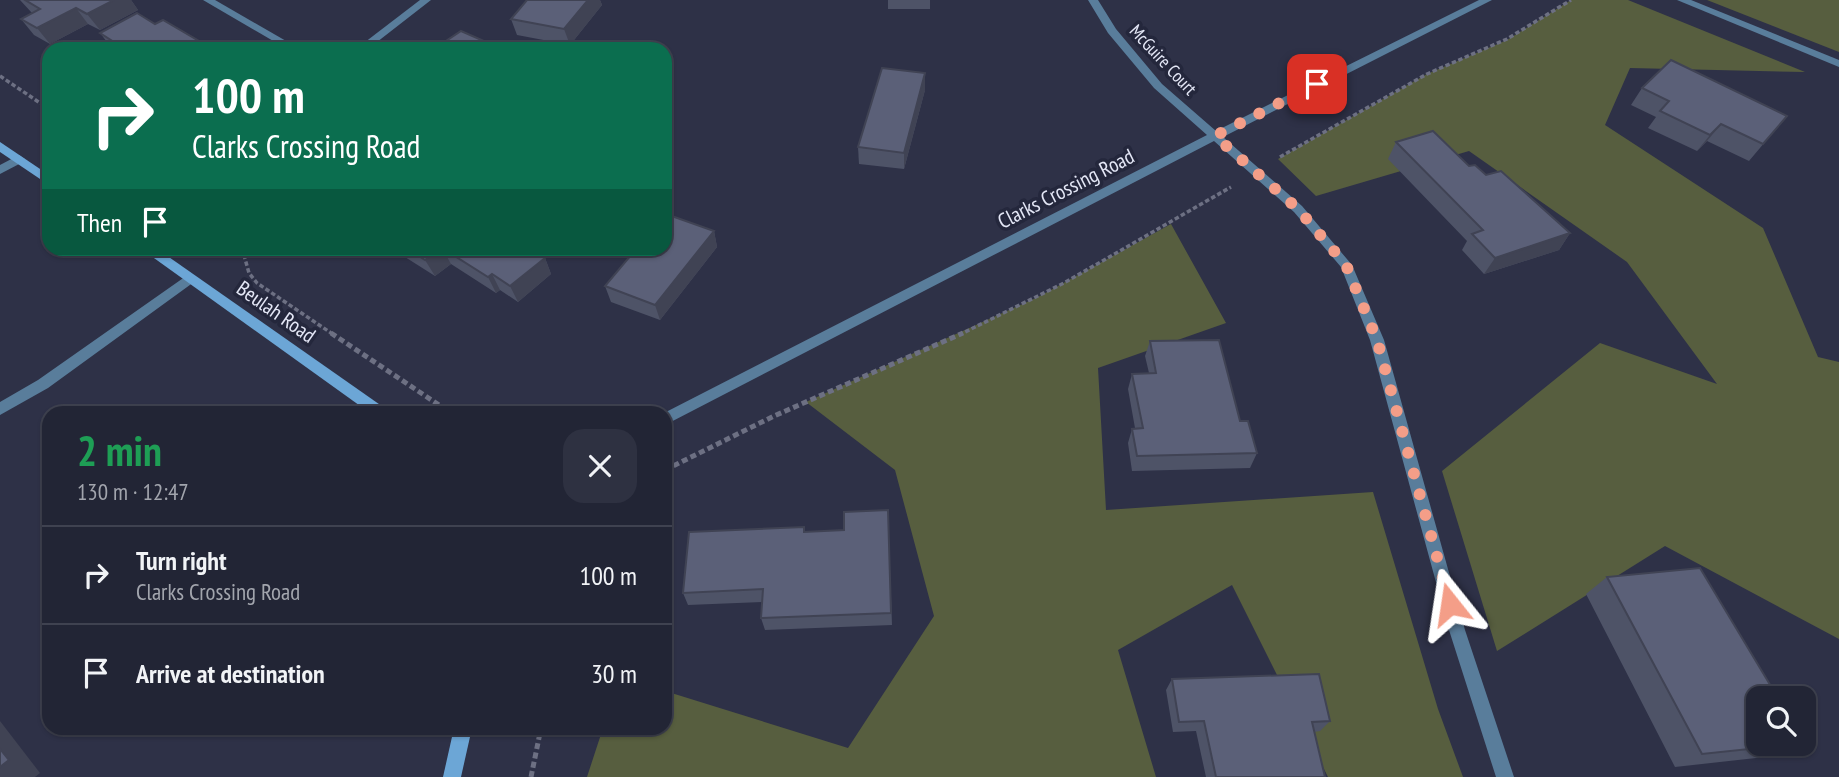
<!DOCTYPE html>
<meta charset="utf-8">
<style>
body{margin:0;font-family:"PT Sans Narrow",sans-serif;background:#2e3141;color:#f1f3f6;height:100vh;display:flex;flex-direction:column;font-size:26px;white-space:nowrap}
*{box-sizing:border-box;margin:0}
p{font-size:23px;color:#a2a5ad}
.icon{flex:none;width:38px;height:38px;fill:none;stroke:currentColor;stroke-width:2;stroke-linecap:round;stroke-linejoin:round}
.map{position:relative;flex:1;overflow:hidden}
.side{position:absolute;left:42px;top:406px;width:630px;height:329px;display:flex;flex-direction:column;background:#222535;border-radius:21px;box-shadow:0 2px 5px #0004,0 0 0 2px #3f4250}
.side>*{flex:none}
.top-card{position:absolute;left:42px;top:42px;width:630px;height:214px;border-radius:21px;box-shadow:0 2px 5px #0004,0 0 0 2px #3f4250;background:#0b6e4f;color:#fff;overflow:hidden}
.tools{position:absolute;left:1746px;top:686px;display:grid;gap:14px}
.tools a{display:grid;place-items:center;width:70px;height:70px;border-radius:14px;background:#222535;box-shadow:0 2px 5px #0004,0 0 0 2px #3f4250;font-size:35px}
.pin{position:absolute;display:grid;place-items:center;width:60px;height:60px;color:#fff;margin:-30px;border-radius:14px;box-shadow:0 4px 10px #0006}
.me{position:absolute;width:77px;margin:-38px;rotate:345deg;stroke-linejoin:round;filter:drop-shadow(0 0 5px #0008)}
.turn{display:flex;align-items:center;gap:24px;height:147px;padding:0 35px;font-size:32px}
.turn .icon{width:91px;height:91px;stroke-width:2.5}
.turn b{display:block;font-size:49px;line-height:60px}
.then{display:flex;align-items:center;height:66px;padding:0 35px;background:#0003;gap:14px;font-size:26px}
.round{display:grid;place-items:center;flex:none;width:74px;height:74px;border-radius:21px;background:#2e3141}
.overview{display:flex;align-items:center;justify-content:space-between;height:119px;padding:0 35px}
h1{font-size:42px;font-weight:700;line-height:52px;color:#1e9e55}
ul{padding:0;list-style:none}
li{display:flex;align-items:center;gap:21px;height:98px;padding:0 35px;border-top:2px solid #3f4250}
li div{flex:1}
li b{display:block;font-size:26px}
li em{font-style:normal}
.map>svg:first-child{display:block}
.green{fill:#575e3f}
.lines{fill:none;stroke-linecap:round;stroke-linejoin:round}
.path-far1{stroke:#6d7083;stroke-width:3.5;stroke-dasharray:4.5 2.5;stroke-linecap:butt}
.path{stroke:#6d7083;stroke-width:5;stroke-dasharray:6 3.5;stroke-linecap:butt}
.lane{fill:#597d9b;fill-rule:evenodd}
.street{fill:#597d9b;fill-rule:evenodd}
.secondary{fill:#6ca6d6;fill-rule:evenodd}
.wall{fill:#4e5367}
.shaded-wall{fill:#404354}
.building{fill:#5b6078;stroke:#404354;stroke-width:2}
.route{stroke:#f49e88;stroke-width:12;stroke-dasharray:0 21.6}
.labels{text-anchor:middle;stroke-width:7;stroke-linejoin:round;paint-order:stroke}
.far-street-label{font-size:18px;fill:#e4e7f6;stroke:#24273c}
.street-label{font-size:21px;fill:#e4e7f6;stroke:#24273c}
</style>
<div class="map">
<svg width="1839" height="777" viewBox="0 0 1839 777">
<rect width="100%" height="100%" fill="#2e3147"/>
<g class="green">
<path d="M 1571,0 L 1628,0 L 1805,72 L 1630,68 L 1605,125 L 1763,228 L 1818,357 L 1839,362 L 1839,639 L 1665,546 L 1497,651 L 1442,471 L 1600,343 L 1717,384 L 1627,262 L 1469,151 L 1316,196 L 1278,159 L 1427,74 L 1507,40 Z"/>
<path d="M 1707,0 L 1839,0 L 1839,52 Z"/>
<path d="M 1171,224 L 1226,323 L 1098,368 L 1106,510 L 1373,492 L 1438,709 L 1463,777 L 1328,777 L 1232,585 L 1118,650 L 1156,777 L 587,777 L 603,728 L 665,728 L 665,691 L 848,748 L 934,616 L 895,470 L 806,402 L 1038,297 Z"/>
</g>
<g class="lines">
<g class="path-far1">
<path d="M 0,76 L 49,109"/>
<path d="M 1280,157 L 1427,74 L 1507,39 L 1571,0"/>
<path d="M 242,248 L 249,273 L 257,283 L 334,335"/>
<path d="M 959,335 L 1064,283 L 1231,187"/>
</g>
<g class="path">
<path d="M 331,333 L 451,413"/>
<path d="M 665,470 L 774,416 L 963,333"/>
<path d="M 531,777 L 541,728"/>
</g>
<g class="lane">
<path d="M 203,0 L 215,0 L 300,49 L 287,49 Z"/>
<path d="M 19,155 L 25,159 L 23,162 L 0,174 L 0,165 Z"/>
<path d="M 189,274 L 194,276 L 195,279 L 194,282 L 48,388 L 0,415 L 0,402 L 38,380 Z"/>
</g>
<g class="street">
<path d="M 420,0 L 431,0 L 368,49 L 356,49 Z"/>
<path d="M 1088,0 L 1098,0 L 1116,29 L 1162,84 L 1216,131 L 1479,0 L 1492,0 L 1223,137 L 1302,206 L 1352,265 L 1384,340 L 1465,630 L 1514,777 L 1496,777 L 1449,630 L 1370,340 L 1341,267 L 1294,212 L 1214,141 L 665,425 L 664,413 L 1207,135 L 1154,88 L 1108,33 Z"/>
<path d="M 1677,0 L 1691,0 L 1839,60 L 1839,67 Z"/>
</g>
<g class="secondary">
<path d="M 0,142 L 49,175 L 49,185 L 0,152 Z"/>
<path d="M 140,248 L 156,248 L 386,409 L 388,413 L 370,413 Z"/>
<path d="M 454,728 L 472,728 L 461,777 L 443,777 Z"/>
</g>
</g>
<g class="wall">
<path d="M 20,0 L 131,0 L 138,10 L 100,30 L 88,24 L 50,44 L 34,35 L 21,19 L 32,13 Z"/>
<path d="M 527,0 L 600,0 L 602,5 L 570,45 L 517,35 L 511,19 Z"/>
<rect x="888" y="0" width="42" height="9"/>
<path d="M 155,24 L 111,47 L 100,33 Z"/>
<path d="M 1642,88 L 1787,116 L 1749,161 L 1707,141 L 1697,151 L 1648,128 L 1656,117 L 1631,105 Z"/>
<path d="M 925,90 L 904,169 L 859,164 L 858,147 Z"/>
<path d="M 1396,142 L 1469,166 L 1486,175 L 1570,233 L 1559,250 L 1484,274 L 1462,250 L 1467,241 L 1388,159 Z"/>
<path d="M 714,231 L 717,247 L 660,320 L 611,302 L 605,286 Z"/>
<path d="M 400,248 L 552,248 L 542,257 L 545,258 L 551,274 L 518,302 L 500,290 L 496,293 L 451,264 L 435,276 L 405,257 Z"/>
<path d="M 1150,341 L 1240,421 L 1257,453 L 1250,468 L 1132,471 L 1128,443 L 1132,429 L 1135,428 L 1128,389 L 1132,374 L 1149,373 L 1145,356 Z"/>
<path d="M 888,510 L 892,625 L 765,630 L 761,618 L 762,602 L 688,605 L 683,593 L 805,532 L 844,530 Z"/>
<path d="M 1607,577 L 1759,744 L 1803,744 L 1774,756 L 1675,767 L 1586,594 Z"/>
<path d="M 1172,679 L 1330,721 L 1320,731 L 1314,732 L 1325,777 L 1206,777 L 1196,731 L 1173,732 L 1166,690 Z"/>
</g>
<g class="shaded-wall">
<path d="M 114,0 L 131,0 L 138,10 L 100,30 L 87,14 Z"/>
<path d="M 588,0 L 600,0 L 602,5 L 570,45 L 564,29 Z"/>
<path d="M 76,8 L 88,24 L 50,44 L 37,28 Z"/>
<path d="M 204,44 L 208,49 L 196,48 Z"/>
<path d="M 925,73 L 925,90 L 904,169 L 904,153 Z"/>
<path d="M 1721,124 L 1707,141 L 1697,151 L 1710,135 Z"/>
<path d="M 714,231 L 717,247 L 660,320 L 655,305 Z"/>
<path d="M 1570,233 L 1559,250 L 1484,274 L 1495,258 Z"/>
<path d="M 442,248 L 451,264 L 435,276 L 425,260 Z"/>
<path d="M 527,248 L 552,248 L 534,263 Z"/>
<path d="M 545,258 L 551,274 L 518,302 L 510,286 Z"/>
<path d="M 492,274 L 500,290 L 496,293 L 488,277 Z"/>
<path d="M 0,721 L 40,773 L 35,777 L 0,777 Z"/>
</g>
<g class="building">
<path d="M 25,0 L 114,0 L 87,14 L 76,8 L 37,28 L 21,19 L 40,9 Z"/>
<path d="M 527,0 L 588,0 L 564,29 L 511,19 Z"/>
<path d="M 137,13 L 155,24 L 163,20 L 204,44 L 196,48 L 198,49 L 109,49 L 117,44 L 100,33 Z"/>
<path d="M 461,31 L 493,45 L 488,49 L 434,49 Z"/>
<path d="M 1671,60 L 1787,116 L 1763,144 L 1721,124 L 1710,135 L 1660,111 L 1669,101 L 1642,88 Z"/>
<path d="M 882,68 L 925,73 L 904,153 L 858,147 Z"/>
<path d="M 1433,131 L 1469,166 L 1475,165 L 1486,175 L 1501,171 L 1570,233 L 1495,258 L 1472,234 L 1483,230 L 1396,142 Z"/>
<path d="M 666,214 L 714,231 L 655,305 L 605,286 L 637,248 L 665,248 L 665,215 Z"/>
<path d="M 407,248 L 441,248 L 425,260 Z"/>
<path d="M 442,248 L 528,248 L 545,258 L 510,286 L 492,274 L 488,277 Z"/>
<path d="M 1219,340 L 1240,421 L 1248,421 L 1257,453 L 1137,456 L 1132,429 L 1143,428 L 1132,374 L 1156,373 L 1150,341 Z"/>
<path d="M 888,510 L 891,613 L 761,618 L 763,589 L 683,593 L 689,532 L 804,527 L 804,532 L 844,530 L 844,512 Z"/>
<path d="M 1700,568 L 1778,698 L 1759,698 L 1759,744 L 1797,744 L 1702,754 L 1607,577 Z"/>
<path d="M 1319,674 L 1330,721 L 1312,722 L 1325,777 L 1216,777 L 1204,721 L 1179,722 L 1172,679 Z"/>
<path d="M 0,749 L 9,760 L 0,767 Z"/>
</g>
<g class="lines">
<path class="route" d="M 1317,84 L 1215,136 L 1298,209 L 1346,265 L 1377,340 L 1450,604"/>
</g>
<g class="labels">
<g class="far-street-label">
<text transform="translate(1163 60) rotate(47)" y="6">McGuire Court</text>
</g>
<g class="street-label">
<text transform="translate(1066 189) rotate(-27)" y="7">Clarks Crossing Road</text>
<text transform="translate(276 312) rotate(35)" y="7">Beulah Road</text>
</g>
</g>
</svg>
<div class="tools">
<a><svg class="icon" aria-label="search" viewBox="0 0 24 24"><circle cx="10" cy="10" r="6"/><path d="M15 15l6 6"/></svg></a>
</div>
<div class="pin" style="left:1317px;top:84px;background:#d93025"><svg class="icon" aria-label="arrive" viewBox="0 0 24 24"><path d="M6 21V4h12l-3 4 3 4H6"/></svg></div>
<svg class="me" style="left:1450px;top:604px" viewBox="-20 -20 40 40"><path d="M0-17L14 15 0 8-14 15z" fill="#f49e88" stroke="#fff" stroke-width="4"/></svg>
<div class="top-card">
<div class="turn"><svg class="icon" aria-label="right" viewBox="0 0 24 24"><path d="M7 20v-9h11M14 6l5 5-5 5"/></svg><div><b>100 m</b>Clarks Crossing Road</div></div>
<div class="then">Then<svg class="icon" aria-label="arrive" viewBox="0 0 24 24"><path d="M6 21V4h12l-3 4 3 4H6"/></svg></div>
</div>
<section class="side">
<div class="overview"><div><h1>2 min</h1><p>130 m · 12:47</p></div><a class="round"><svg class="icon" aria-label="close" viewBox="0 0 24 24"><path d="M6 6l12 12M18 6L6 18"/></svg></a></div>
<ul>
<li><svg class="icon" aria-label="right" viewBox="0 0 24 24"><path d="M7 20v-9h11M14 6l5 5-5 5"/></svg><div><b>Turn right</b><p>Clarks Crossing Road</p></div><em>100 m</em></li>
<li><svg class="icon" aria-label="arrive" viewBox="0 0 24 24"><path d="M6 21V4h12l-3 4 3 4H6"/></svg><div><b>Arrive at destination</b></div><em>30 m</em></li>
</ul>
</section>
</div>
